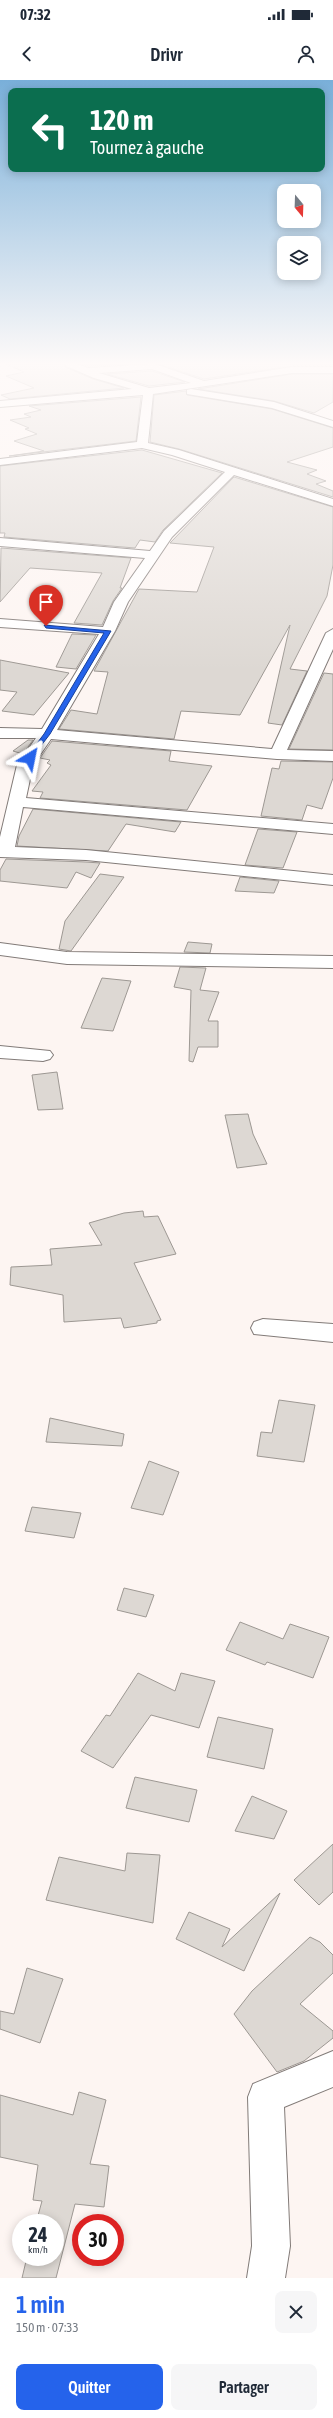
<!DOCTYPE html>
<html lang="fr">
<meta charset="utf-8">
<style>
body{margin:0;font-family:"Asap Condensed",sans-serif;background:#f6f6f7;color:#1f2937;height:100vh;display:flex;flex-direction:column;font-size:15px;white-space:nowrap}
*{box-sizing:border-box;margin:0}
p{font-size:13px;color:#747a83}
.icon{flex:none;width:22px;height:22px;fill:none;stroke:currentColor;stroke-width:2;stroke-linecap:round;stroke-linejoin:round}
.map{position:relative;height:2198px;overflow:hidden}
.sheet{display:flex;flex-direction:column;background:#fff;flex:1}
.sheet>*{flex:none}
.hud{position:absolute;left:8px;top:8px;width:317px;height:84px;border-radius:8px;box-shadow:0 2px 10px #0003;background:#0b6e4f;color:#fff;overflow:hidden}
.needle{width:26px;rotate:161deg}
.fabs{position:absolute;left:277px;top:104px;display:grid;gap:8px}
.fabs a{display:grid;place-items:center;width:44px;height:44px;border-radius:8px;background:#fff;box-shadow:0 2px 10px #0003;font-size:20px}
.speed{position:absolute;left:12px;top:2134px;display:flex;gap:8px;font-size:20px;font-weight:700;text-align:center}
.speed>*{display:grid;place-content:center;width:52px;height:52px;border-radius:50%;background:#fff;box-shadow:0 2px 10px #0003;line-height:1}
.speed small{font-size:10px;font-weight:400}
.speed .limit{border:6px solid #d22;background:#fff;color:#111}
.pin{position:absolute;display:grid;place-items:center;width:34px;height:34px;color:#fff;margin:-41px -17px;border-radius:50% 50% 50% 0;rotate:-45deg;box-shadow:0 0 4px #0007}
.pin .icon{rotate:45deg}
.me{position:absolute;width:44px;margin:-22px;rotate:35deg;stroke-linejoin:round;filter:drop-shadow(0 0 3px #0008)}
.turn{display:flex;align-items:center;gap:14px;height:84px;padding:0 16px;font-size:18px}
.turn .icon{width:52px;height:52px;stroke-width:2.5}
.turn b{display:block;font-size:28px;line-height:34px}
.round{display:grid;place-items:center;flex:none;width:42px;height:42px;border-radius:8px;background:#f6f6f7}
.overview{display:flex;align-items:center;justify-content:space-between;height:68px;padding:0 16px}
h1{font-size:24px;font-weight:600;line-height:30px;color:#2563eb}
.button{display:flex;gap:8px;margin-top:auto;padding:8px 16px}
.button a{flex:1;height:46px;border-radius:8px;background:#2563eb;color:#fff;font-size:16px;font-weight:600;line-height:46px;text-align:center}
.button a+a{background:#f6f6f7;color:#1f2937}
.status{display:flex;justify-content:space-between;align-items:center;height:28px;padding:0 20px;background:#fff;direction:ltr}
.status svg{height:11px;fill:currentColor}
header{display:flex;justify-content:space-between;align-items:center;height:52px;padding:0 16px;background:#fff;font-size:18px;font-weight:600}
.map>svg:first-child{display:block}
.building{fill:#ddd8d3;stroke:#9d9893}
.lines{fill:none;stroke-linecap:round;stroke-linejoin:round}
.minor-casing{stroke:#827b78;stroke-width:2}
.minor{fill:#fff;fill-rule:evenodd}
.route{fill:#2563eb;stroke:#184099}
</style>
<div class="status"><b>07:32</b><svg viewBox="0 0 49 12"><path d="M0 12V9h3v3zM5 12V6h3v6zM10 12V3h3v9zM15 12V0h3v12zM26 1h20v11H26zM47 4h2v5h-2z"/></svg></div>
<header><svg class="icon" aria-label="back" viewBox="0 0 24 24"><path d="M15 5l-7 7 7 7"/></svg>Drivr<svg class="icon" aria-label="person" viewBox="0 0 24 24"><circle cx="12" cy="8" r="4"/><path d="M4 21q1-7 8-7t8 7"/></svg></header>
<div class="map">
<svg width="333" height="2198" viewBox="0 0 333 2198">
<rect width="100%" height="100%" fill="#fdf5f2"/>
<g class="building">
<path d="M 6,284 L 64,284 L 65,287 L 93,299 L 124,308 L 10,319 L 1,315 L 34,308 L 6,296 L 24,292 Z"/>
<path d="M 79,284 L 138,284 L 88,286 Z"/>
<path d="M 158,284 L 333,284 L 333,286 L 292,286 L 204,299 Z"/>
<path d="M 152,291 L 185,302 L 149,306 L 107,294 Z"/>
<path d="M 292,294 L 333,294 L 333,322 L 314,333 L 274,321 L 198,309 Z"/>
<path d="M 186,311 L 187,315 L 272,329 L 333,348 L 333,367 L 287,382 L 317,390 L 307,394 L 326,401 L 316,404 L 333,411 L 333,417 L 179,369 L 150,362 L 154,315 Z"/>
<path d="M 141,317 L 136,361 L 9,376 L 44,371 L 14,361 L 37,354 L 25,349 L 29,348 L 10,340 L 31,337 L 24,334 L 41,330 L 29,326 Z"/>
<path d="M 142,370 L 222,393 L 163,450 L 155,462 L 140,460 L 135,468 L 4,457 L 5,453 L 0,453 L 0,386 Z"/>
<path d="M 234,397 L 333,427 L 333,485 L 327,516 L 290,589 L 307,591 L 282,645 L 268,643 L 290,545 L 240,635 L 181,631 L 174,659 L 59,649 L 71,630 L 97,634 L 108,592 L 94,591 L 139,509 L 197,512 L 214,467 L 170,463 Z"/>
<path d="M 1,468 L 131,478 L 120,508 L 122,508 L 113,521 L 102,545 L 74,543 L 102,493 L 30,488 L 0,522 Z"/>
<path d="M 72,554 L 96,555 L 76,589 L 56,587 Z"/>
<path d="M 0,580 L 69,593 L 34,635 L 2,631 L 17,612 L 0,610 Z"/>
<path d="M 324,593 L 333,594 L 333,670 L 289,669 Z"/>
<path d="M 28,660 L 33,660 L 23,674 L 13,671 Z"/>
<path d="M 52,661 L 171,671 L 169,681 L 212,686 L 187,730 L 40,718 L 43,712 L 32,711 L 51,685 L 47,683 L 50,680 L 40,678 Z"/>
<path d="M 281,681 L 333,682 L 333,698 L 322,729 L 307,725 L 302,740 L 261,736 L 272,688 L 279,689 Z"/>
<path d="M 33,729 L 181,742 L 175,752 L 126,744 L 108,771 L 17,766 L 19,756 Z"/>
<path d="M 258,749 L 297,752 L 283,788 L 245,785 Z"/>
<path d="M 6,779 L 86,782 L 100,783 L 91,798 L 76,792 L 67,808 L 0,801 L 0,790 Z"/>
<path d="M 100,794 L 124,797 L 71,871 L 59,869 L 65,841 Z"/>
<path d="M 240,797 L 279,801 L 274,813 L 235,811 Z"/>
<path d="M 188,862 L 212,864 L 210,873 L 184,872 Z"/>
<path d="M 180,887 L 206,888 L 200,910 L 219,912 L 208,941 L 218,941 L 218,967 L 198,967 L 193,982 L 189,981 L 191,910 L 174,907 Z"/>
<path d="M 102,898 L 131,901 L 113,951 L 81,948 Z"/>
<path d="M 57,992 L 63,1029 L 38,1030 L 32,995 Z"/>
<path d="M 248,1034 L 253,1054 L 267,1084 L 237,1088 L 225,1035 Z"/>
<path d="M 143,1131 L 144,1137 L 158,1136 L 176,1174 L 134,1183 L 161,1240 L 157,1241 L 157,1243 L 124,1248 L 121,1238 L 64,1242 L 63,1215 L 10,1205 L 11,1187 L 52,1185 L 50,1169 L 102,1165 L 89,1143 L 124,1133 Z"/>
<path d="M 279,1320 L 315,1325 L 304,1382 L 257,1376 L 261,1352 L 272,1353 Z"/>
<path d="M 50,1338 L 124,1354 L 122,1366 L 46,1362 Z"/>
<path d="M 149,1381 L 179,1392 L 163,1435 L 131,1428 Z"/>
<path d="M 32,1427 L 81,1433 L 74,1458 L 25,1451 Z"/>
<path d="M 124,1508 L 154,1515 L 146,1537 L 117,1530 Z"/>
<path d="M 240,1542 L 283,1559 L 290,1544 L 329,1557 L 313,1598 L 267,1582 L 265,1585 L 226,1570 Z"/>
<path d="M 138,1593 L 175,1611 L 181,1593 L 215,1601 L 199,1648 L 151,1635 L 113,1688 L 81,1671 L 106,1635 L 110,1636 Z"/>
<path d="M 218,1637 L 273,1649 L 264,1689 L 207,1677 Z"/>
<path d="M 135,1697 L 197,1710 L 189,1742 L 126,1728 Z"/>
<path d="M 252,1716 L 287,1731 L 274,1759 L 235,1751 Z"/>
<path d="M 333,1764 L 333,1812 L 319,1825 L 294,1800 Z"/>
<path d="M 127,1773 L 160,1775 L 153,1843 L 46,1820 L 59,1777 L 125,1791 Z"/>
<path d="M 280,1813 L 244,1891 L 176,1859 L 189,1832 L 230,1849 L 222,1867 Z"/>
<path d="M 310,1857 L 320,1862 L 333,1875 L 333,1893 L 300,1924 L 333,1951 L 333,1958 L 304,1981 L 277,1992 L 234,1934 L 252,1911 Z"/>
<path d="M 27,1888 L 63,1899 L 40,1963 L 0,1949 L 0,1931 L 14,1934 Z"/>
<path d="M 79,2012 L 106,2020 L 90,2084 L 109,2086 L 104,2127 L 75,2124 L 56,2198 L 22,2198 L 27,2177 L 55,2177 L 55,2143 L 36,2143 L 42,2121 L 33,2120 L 38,2085 L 0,2077 L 0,2015 L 73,2035 Z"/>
</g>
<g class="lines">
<g class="minor-casing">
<g id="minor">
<path d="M 65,284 L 76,284 L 88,288 L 155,284 L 204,301 L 292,287 L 333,287 L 333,293 L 292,293 L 153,314 L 148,363 L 179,370 L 333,419 L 333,426 L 234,395 L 172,457 L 128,522 L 115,551 L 57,650 L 272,669 L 326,553 L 333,549 L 333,569 L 287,670 L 333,671 L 333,681 L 277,679 L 51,659 L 33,685 L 26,718 L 333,744 L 333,754 L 23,727 L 15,767 L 86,770 L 333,795 L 333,805 L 86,780 L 0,777 L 0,757 L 17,685 L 36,658 L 0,658 L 0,648 L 42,649 L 99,554 L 0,547 L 0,539 L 103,547 L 114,522 L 145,478 L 0,466 L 0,458 L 150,471 L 164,451 L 225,392 L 172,375 L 142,368 L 0,385 L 0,379 L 137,362 L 143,315 L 0,327 L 0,321 L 132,309 L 94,298 L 66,286 ZM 152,289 L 191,303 L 149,308 L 99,293 Z"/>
<path d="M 191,309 L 274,322 L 333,341 L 333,347 L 272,328 L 187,314 L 187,310 Z"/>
<path d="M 0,863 L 67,872 L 333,876 L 333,888 L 67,884 L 0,875 Z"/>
<path d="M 0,966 L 50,971 L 53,975 L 50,979 L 43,981 L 0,978 Z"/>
<path d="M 263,1239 L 333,1244 L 333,1262 L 254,1254 L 251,1248 L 254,1242 Z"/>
<path d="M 333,1971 L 333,2007 L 284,2027 L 290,2166 L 285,2198 L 247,2198 L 252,2166 L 248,2017 L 253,2004 Z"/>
</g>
</g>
<use href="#minor" class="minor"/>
</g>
<linearGradient id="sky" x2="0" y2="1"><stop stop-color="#79afd9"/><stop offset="0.48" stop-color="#fefaf9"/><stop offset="1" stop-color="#fefaf9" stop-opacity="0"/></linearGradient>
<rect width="333" height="591" fill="url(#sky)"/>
<path class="route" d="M 44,545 L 111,551 L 50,654 L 30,680 L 26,678 L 44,654 L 104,553 L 46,548 Z"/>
</svg>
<div class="fabs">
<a><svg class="needle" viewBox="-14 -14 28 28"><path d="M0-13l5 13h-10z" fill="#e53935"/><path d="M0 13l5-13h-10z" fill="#747a83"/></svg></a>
<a><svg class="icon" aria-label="layers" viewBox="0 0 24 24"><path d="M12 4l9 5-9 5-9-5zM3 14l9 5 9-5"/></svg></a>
</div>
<div class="speed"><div>24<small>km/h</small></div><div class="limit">30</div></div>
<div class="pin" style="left:46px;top:546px;background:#d93025"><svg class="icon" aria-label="arrive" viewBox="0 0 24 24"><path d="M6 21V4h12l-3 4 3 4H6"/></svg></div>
<svg class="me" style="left:30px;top:678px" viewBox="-20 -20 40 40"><path d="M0-17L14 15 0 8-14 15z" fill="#2563eb" stroke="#fff" stroke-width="4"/></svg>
<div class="hud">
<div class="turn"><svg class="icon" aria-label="left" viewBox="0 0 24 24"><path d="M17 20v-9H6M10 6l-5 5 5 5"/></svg><div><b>120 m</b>Tournez à gauche</div></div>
</div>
</div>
<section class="sheet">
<div class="overview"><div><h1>1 min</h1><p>150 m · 07:33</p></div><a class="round"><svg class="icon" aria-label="close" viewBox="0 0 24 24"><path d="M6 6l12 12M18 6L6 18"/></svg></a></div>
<div class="button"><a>Quitter</a><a>Partager</a></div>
</section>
